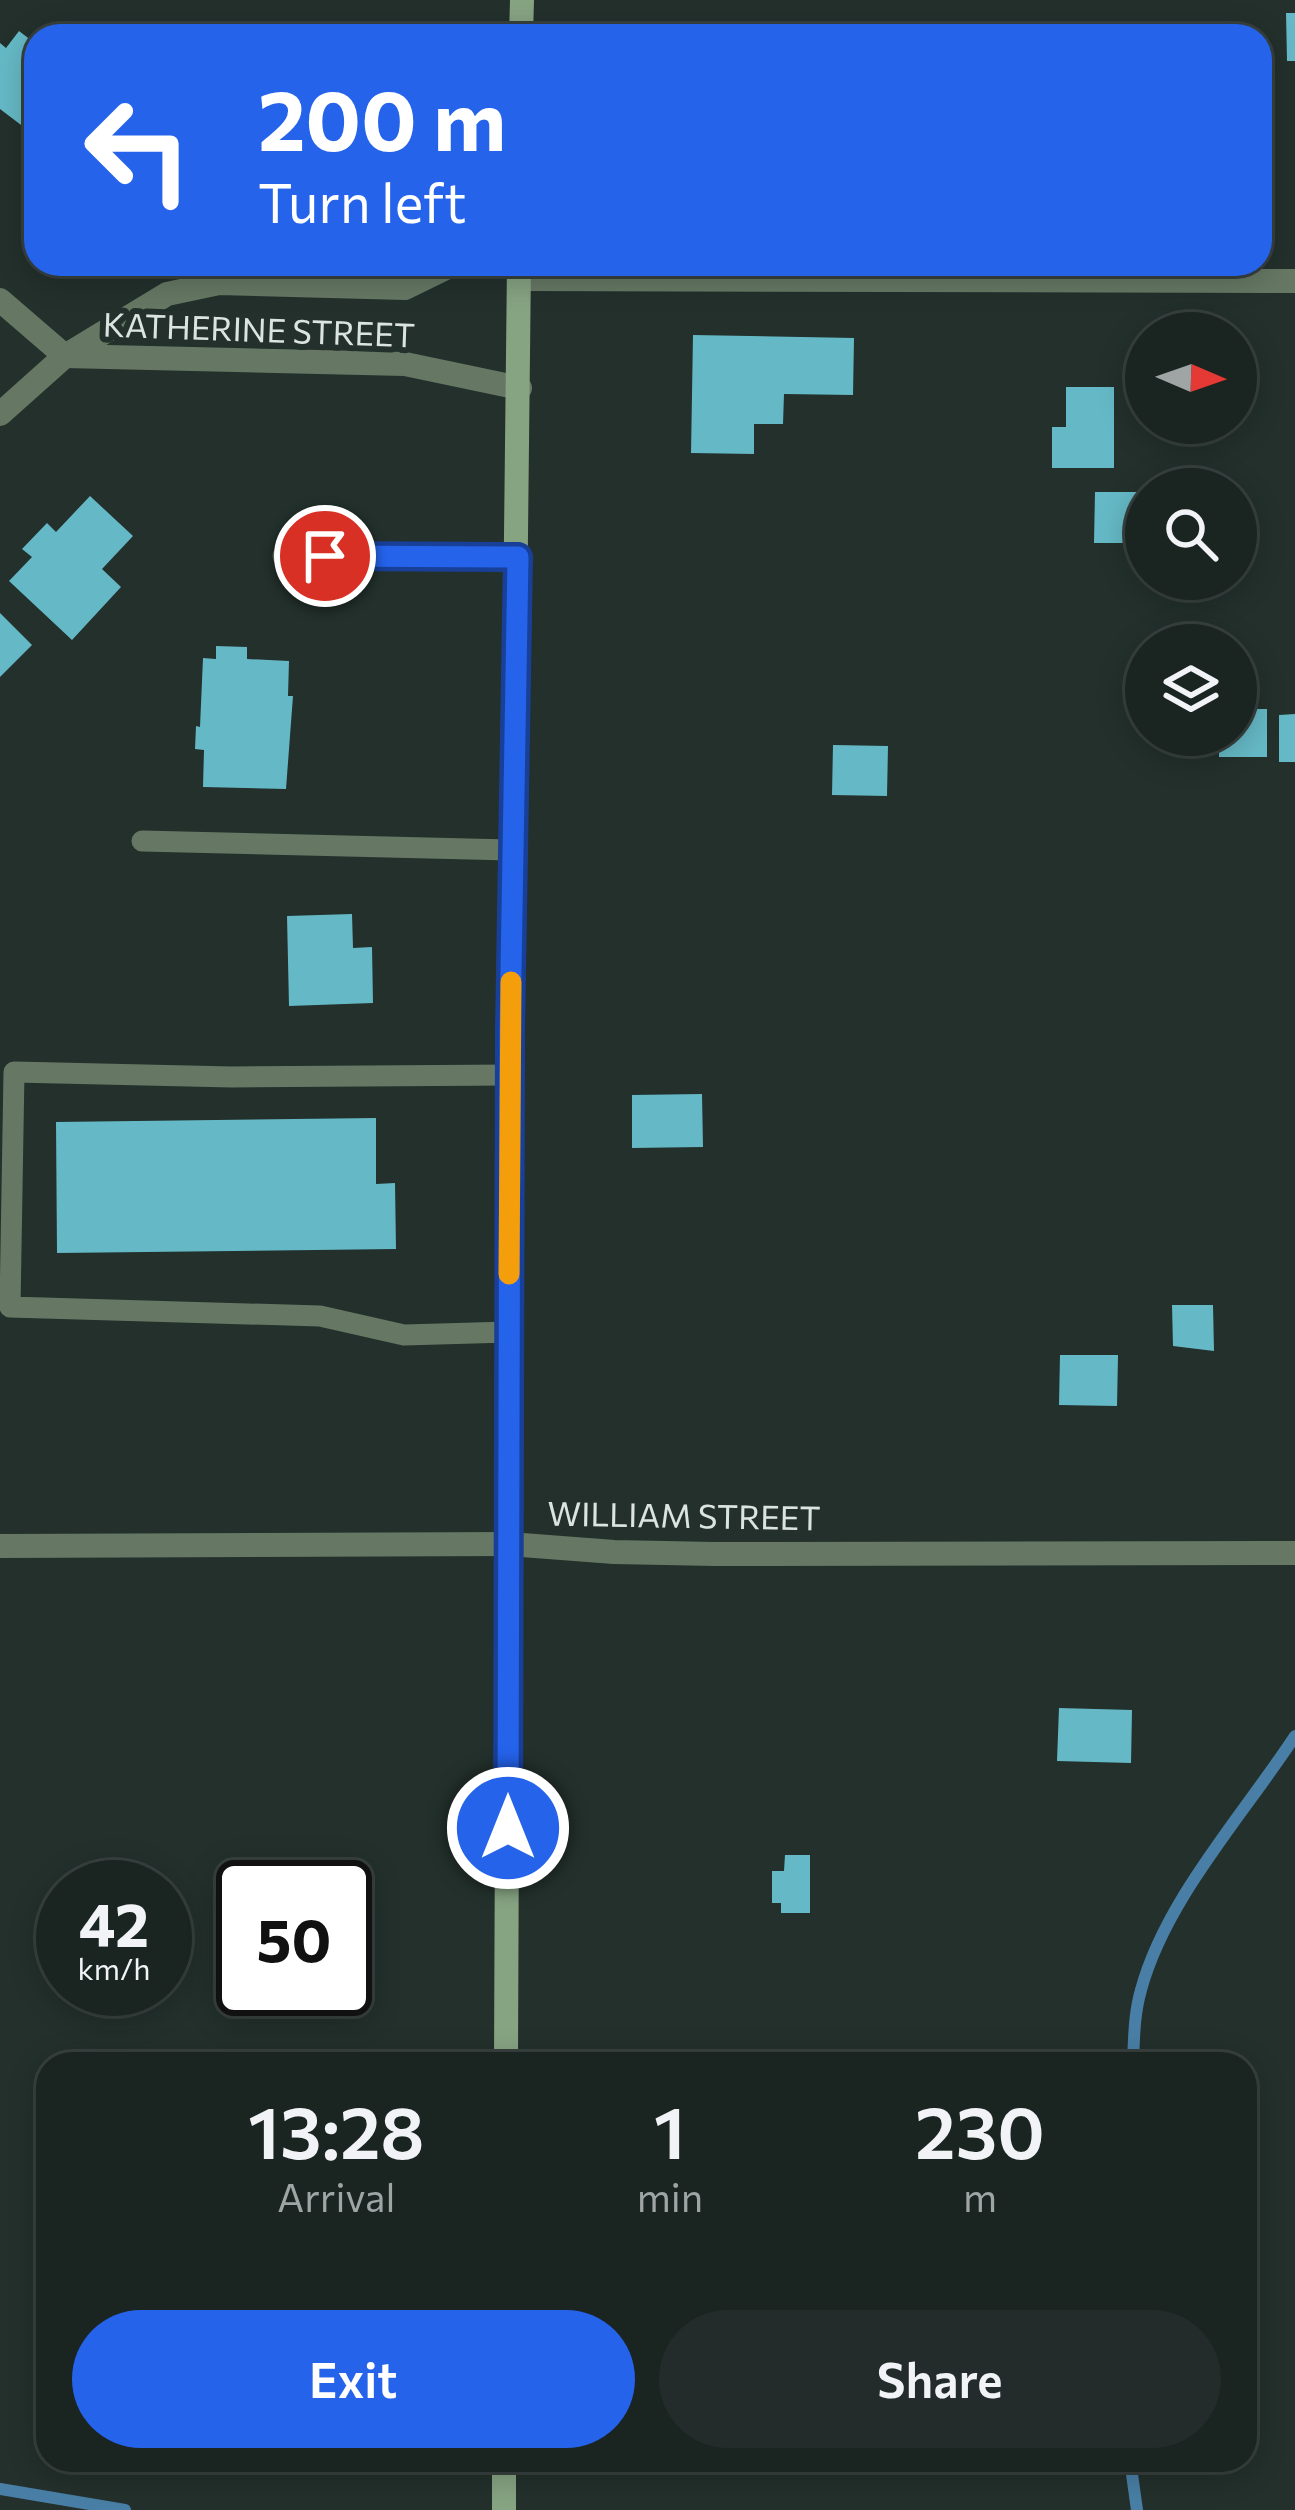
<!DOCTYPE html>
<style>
body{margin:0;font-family:Commissioner,sans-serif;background:#232c2a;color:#f1f3f6;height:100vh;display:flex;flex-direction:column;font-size:45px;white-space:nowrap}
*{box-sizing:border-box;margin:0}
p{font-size:39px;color:#9fa4a5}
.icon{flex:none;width:66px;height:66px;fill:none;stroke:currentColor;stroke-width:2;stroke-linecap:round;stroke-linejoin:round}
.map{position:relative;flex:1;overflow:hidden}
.side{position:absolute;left:36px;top:2052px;width:1221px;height:420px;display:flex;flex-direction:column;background:#1a2421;border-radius:36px;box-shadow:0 6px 30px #0003,0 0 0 3px #38413f}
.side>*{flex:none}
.guide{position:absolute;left:24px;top:24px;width:1248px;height:252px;border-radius:36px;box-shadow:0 6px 30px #0003,0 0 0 3px #38413f;background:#2563eb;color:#fff;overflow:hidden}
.needle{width:78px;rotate:92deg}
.tools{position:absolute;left:1125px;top:312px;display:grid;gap:24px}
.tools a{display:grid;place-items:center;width:132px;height:132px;border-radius:50%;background:#1a2421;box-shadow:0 6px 30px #0003,0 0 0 3px #38413f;font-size:60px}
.speed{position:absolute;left:36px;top:1860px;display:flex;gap:24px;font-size:60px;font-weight:700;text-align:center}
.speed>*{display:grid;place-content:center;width:156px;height:156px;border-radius:50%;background:#1a2421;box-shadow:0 6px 30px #0003,0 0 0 3px #38413f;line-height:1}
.speed small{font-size:30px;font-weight:400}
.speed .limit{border:6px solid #111;border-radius:18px;background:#fff;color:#111}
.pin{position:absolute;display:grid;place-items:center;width:102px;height:102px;color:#fff;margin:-51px;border:6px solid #fff;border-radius:50%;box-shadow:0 3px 12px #0007}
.me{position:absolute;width:132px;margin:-66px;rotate:0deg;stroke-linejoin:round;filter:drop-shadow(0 0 9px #0008)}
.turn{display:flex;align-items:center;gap:42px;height:252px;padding:0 36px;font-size:54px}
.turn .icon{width:156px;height:156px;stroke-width:2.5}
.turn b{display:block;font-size:84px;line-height:102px}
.eta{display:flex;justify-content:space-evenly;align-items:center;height:204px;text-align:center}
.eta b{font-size:72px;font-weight:600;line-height:84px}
.cta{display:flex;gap:24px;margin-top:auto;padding:24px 36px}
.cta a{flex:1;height:138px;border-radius:72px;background:#2563eb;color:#fff;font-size:48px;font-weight:600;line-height:138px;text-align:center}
.cta a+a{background:#232c2a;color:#f1f3f6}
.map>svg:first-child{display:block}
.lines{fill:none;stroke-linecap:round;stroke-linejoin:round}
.stream{stroke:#497fa6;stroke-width:12}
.building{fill:#65b9c6}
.lane{stroke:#667864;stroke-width:21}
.street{stroke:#667864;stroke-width:24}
.secondary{stroke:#86a382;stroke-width:24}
.route-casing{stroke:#184099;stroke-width:30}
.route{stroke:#2563eb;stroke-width:21}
.slow{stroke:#f59e0b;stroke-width:21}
.labels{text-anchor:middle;stroke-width:12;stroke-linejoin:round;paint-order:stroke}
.street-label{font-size:33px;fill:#dce4e1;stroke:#23302c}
</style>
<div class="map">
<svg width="1295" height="2510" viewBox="0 0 1295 2510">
<rect width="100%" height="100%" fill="#23302c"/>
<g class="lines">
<g class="stream">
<path d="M 1133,2064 C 1134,2039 1134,2014 1141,1990 C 1165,1900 1244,1814 1295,1736"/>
<path d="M 1130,2460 L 1137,2510"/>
<path d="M 0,2489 L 125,2510"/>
</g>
</g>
<g class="building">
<path d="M 1286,13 L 1295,13 L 1295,61 L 1287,61 Z"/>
<path d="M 19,31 L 36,44 L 33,75 L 36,113 L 25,128 L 0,109 L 0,43 L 6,48 Z"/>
<path d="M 693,335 L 854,338 L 853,395 L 784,394 L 783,424 L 754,424 L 754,454 L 691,453 Z"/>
<path d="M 1066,387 L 1114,387 L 1114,468 L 1052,468 L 1052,427 L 1066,427 Z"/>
<path d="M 1095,492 L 1143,492 L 1143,543 L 1094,543 Z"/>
<path d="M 90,496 L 133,536 L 102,569 L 121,587 L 72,640 L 9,581 L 32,557 L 22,549 L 47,523 L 56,532 Z"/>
<path d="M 0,613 L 32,645 L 0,677 Z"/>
<path d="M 216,646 L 247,647 L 247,659 L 289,661 L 288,696 L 293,696 L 286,789 L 203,787 L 204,750 L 195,749 L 196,726 L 200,727 L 203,658 L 216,659 Z"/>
<path d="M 1236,709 L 1267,709 L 1267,757 L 1219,757 L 1219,735 L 1236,735 Z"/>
<path d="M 1295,714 L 1295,762 L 1279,762 L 1279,715 Z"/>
<path d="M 833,745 L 888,746 L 887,796 L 832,795 Z"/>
<path d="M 352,914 L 353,948 L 372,947 L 373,1003 L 289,1006 L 287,916 Z"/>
<path d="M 702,1094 L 703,1147 L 632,1148 L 632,1095 Z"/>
<path d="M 376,1118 L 376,1184 L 395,1183 L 396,1249 L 57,1253 L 56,1122 Z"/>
<path d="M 1172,1305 L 1213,1305 L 1214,1351 L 1173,1346 Z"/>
<path d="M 1060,1355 L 1118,1355 L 1117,1406 L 1059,1405 Z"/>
<path d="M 1059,1708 L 1132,1710 L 1131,1763 L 1057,1761 Z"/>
<path d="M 785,1855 L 810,1855 L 810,1913 L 781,1913 L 781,1903 L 772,1903 L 772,1871 L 784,1871 Z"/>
</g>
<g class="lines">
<g class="lane">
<path d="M 283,556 L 518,558"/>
<path d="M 142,841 L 512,850"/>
<path d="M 509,1332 L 404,1335 L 320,1316 L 10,1307 L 14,1072 L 232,1077 L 510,1075"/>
</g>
<g class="street">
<path d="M 454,264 L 405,288 L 219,283 L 167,294 L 65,356 L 405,364 L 520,388"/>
<path d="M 519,279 L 1295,281"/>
<path d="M 0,300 L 65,356 L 0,414"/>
<path d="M 0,1546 L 509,1544 L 614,1552 L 715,1554 L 1295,1553"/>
</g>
<g class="secondary">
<path d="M 521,36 L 522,0"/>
<path d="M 506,2064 L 510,1075 L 519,264"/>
<path d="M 504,2510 L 504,2460"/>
</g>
</g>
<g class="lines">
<g class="route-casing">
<path id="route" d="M 325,556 L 518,557 L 510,1030 L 508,1828"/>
</g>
<use href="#route" class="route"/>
<path class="slow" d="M 509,1274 L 511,982"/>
</g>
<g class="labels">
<g class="street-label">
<text transform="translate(259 330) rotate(2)" y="12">KATHERINE STREET</text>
<text transform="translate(684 1516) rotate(1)" y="12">WILLIAM STREET</text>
</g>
</g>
</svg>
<div class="tools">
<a><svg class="needle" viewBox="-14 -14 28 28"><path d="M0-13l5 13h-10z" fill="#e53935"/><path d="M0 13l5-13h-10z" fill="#9fa4a5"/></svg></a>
<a><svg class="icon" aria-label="search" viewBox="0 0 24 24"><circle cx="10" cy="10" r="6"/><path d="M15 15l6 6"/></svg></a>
<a><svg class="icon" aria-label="layers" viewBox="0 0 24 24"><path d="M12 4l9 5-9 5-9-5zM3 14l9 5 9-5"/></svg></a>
</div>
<div class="speed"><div>42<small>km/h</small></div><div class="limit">50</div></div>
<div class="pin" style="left:325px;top:556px;background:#d93025"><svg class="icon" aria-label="arrive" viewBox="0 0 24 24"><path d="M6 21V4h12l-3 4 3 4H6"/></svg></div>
<svg class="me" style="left:508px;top:1828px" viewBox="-20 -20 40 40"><circle r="17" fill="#2563eb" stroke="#fff" stroke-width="3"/><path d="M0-11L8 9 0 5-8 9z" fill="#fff"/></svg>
<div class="guide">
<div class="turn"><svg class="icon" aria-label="left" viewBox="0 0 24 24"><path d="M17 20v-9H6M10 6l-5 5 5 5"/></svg><div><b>200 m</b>Turn left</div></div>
</div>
<section class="side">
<div class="eta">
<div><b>13:28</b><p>Arrival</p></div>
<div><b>1</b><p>min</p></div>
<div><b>230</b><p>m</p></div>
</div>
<div class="cta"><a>Exit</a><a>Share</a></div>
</section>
</div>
